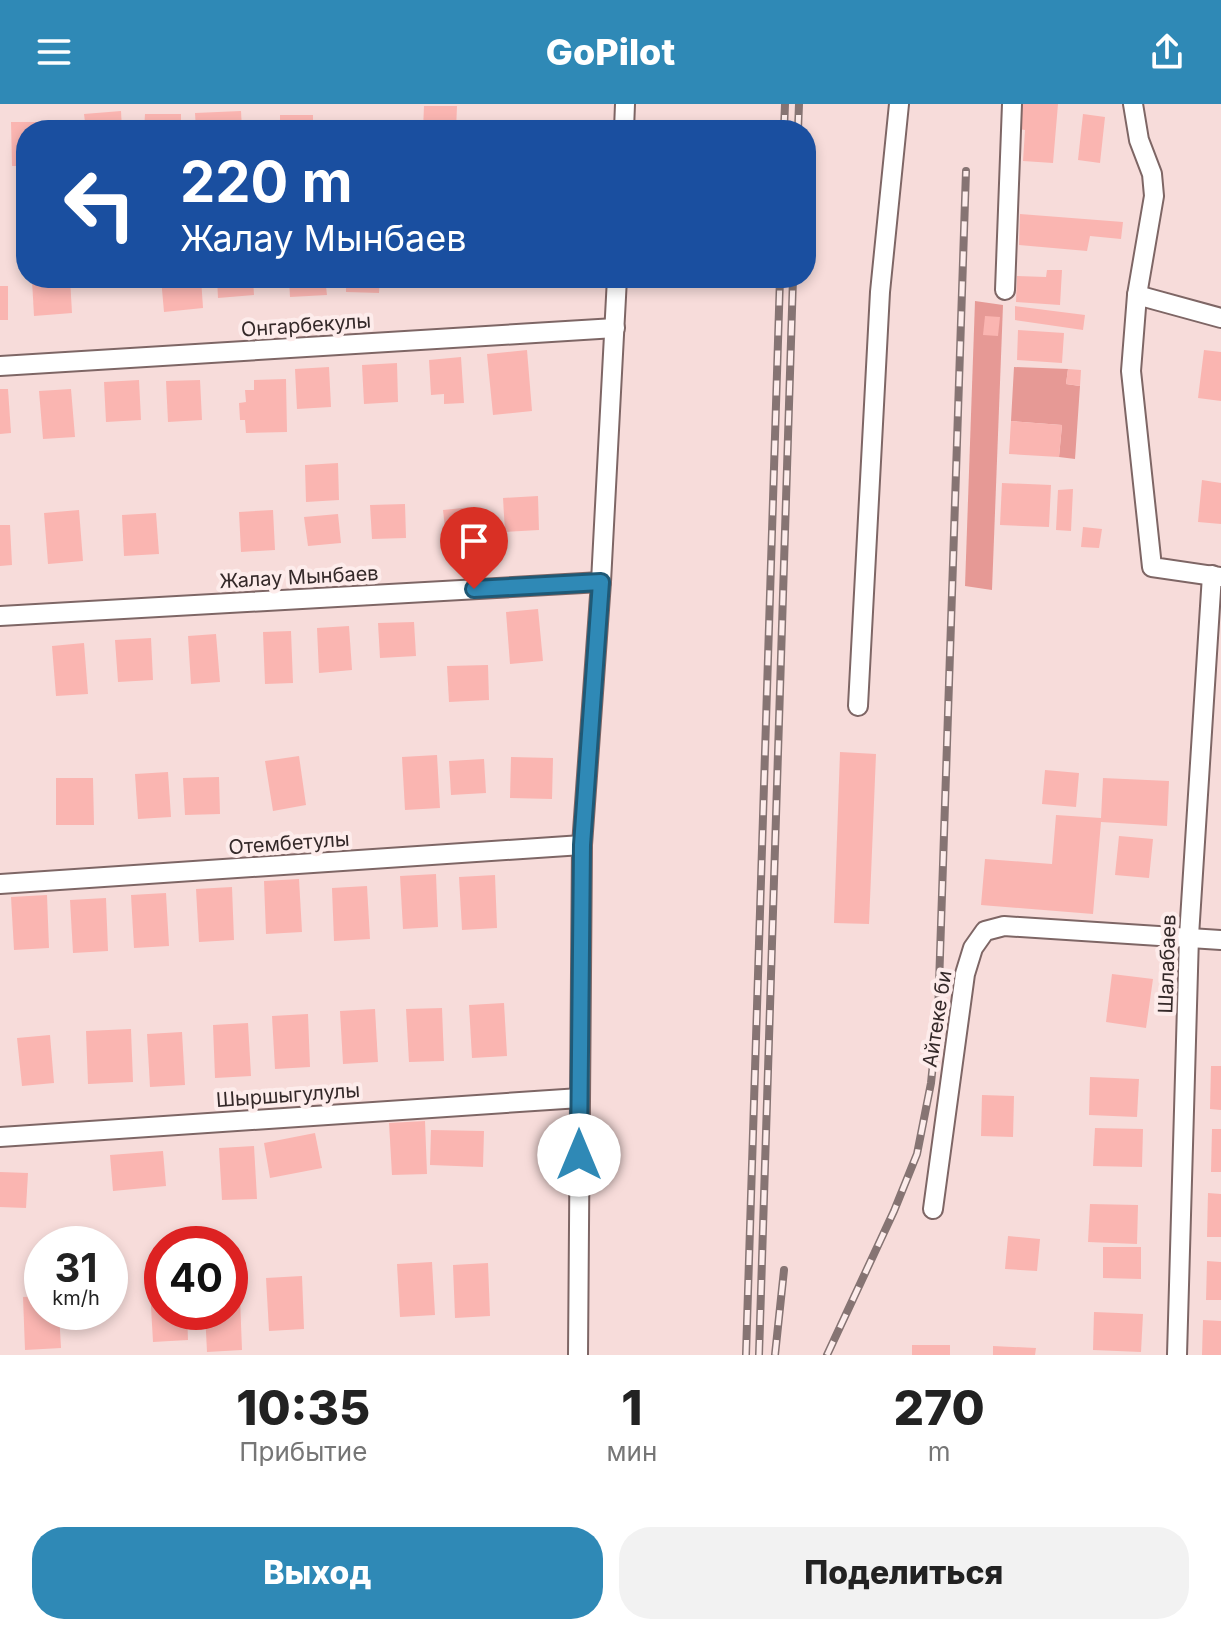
<!DOCTYPE html>
<html lang="ru">
<meta charset="utf-8">
<style>
body{margin:0;font-family:Inter,sans-serif;background:#f2f2f2;color:#222;height:100vh;display:flex;flex-direction:column;font-size:30px;white-space:nowrap}
*{box-sizing:border-box;margin:0}
p{font-size:26px;color:#767676}
.icon{flex:none;width:44px;height:44px;fill:none;stroke:currentColor;stroke-width:2;stroke-linecap:round;stroke-linejoin:round}
.map{position:relative;height:1251px;overflow:hidden}
.drawer{display:flex;flex-direction:column;background:#fff;flex:1}
.drawer>*{flex:none}
.hud{position:absolute;left:16px;top:16px;width:800px;height:168px;border-radius:32px;box-shadow:0 4px 12px #0003;background:#1a4fa0;color:#fff;overflow:hidden}
.speed{position:absolute;left:24px;top:1122px;display:flex;gap:16px;font-size:40px;font-weight:700;text-align:center}
.speed>*{display:grid;place-content:center;width:104px;height:104px;border-radius:50%;background:#fff;box-shadow:0 4px 12px #0003;line-height:1}
.speed small{font-size:20px;font-weight:400}
.speed .limit{border:12px solid #d22;background:#fff;color:#111}
.pin{position:absolute;display:grid;place-items:center;width:68px;height:68px;color:#fff;margin:-82px -34px;border-radius:50% 50% 50% 0;rotate:-45deg;box-shadow:0 0 8px #0007}
.pin .icon{rotate:45deg}
.me{position:absolute;width:88px;margin:-44px;rotate:0deg;stroke-linejoin:round;filter:drop-shadow(0 0 6px #0008)}
.turn{display:flex;align-items:center;gap:28px;height:168px;padding:0 32px;font-size:36px}
.turn .icon{width:104px;height:104px;stroke-width:2.5}
.turn b{display:block;font-size:56px;line-height:68px}
.eta{display:flex;justify-content:space-evenly;align-items:center;height:136px;text-align:center}
.eta b{font-size:48px;font-weight:800;line-height:56px}
.cta{display:flex;gap:16px;margin-top:auto;padding:16px 32px}
.cta a{flex:1;height:92px;border-radius:32px;background:#2f89b6;color:#fff;font-size:32px;font-weight:800;line-height:92px;text-align:center}
.cta a+a{background:#f2f2f2;color:#222}
header{display:flex;justify-content:space-between;align-items:center;height:104px;padding:0 32px;background:#2f89b6;color:#fff;font-size:36px;font-weight:800}
.map>svg:first-child{display:block}
.green{fill:#e69995}
.building{fill:#fab5b1}
.lines{fill:none;stroke-linecap:round;stroke-linejoin:round}
.minor-casing{stroke:#7e6665;stroke-width:22}
.minor{stroke:#fff;stroke-width:18}
.rail-casing{stroke:#867473;stroke-width:8}
.rail{stroke:#fdeceb;stroke-width:5;stroke-dasharray:15;stroke-linecap:butt}
.route-casing{stroke:#1f5976;stroke-width:20}
.route{stroke:#2f89b6;stroke-width:14}
.labels{text-anchor:middle;stroke-width:8;stroke-linejoin:round;paint-order:stroke}
.street-label{font-size:20px;fill:#342929;stroke:#fdeceb}
</style>
<header><svg class="icon" aria-label="menu" viewBox="0 0 24 24"><path d="M4 6h16M4 12h16M4 18h16"/></svg>GoPilot<svg class="icon" aria-label="share" viewBox="0 0 24 24"><path d="M12 15V3M7 8l5-5 5 5M5 13v7h14v-7"/></svg></header>
<div class="map">
<svg width="1221" height="1251" viewBox="0 0 1221 1251">
<rect width="100%" height="100%" fill="#f7dcda"/>
<g class="green">
<path d="M 975,197 L 1003,201 L 992,486 L 965,482 Z"/>
<path d="M 1014,263 L 1068,265 L 1066,280 L 1080,282 L 1075,355 L 1059,353 L 1062,321 L 1011,317 Z"/>
</g>
<g class="building">
<path d="M 1021,0 L 1058,0 L 1053,59 L 1023,57 L 1025,26 L 1019,25 Z"/>
<path d="M 424,2 L 457,2 L 456,26 L 423,26 Z"/>
<path d="M 121,7 L 122,26 L 86,26 L 84,10 Z"/>
<path d="M 241,7 L 242,26 L 196,26 L 195,9 Z"/>
<path d="M 145,10 L 181,10 L 181,26 L 144,26 Z"/>
<path d="M 1083,10 L 1105,13 L 1100,59 L 1078,56 Z"/>
<rect x="280" y="11" width="33" height="15"/>
<path d="M 11,18 L 49,18 L 49,26 L 26,26 L 26,62 L 12,62 Z"/>
<path d="M 1020,110 L 1123,118 L 1121,135 L 1090,132 L 1087,147 L 1019,141 Z"/>
<path d="M 1047,166 L 1062,166 L 1060,201 L 1016,198 L 1017,172 L 1046,173 Z"/>
<path d="M 70,174 L 72,209 L 34,212 L 32,176 Z"/>
<path d="M 161,174 L 201,174 L 203,204 L 164,208 Z"/>
<path d="M 217,174 L 253,174 L 254,191 L 218,194 Z"/>
<path d="M 289,174 L 325,174 L 327,191 L 290,193 Z"/>
<path d="M 346,174 L 380,174 L 379,189 L 346,188 Z"/>
<rect x="0" y="182" width="8" height="34"/>
<path d="M 1015,202 L 1085,211 L 1083,226 L 1015,216 Z"/>
<path d="M 985,212 L 1000,213 L 998,232 L 983,231 Z"/>
<path d="M 1018,226 L 1064,229 L 1062,259 L 1017,256 Z"/>
<path d="M 527,246 L 532,307 L 493,311 L 487,250 Z"/>
<path d="M 1204,246 L 1221,248 L 1221,297 L 1198,294 Z"/>
<path d="M 461,253 L 464,299 L 444,300 L 444,290 L 431,291 L 429,256 Z"/>
<path d="M 397,259 L 398,298 L 364,300 L 362,261 Z"/>
<path d="M 329,263 L 331,303 L 297,305 L 295,265 Z"/>
<path d="M 1068,265 L 1081,266 L 1080,282 L 1066,280 Z"/>
<path d="M 286,275 L 287,328 L 246,329 L 245,316 L 240,316 L 239,299 L 246,298 L 245,286 L 254,286 L 254,276 Z"/>
<path d="M 139,276 L 141,316 L 106,318 L 104,278 Z"/>
<path d="M 200,276 L 202,316 L 168,318 L 166,277 Z"/>
<path d="M 0,285 L 8,285 L 11,329 L 0,330 Z"/>
<path d="M 71,285 L 75,333 L 43,335 L 39,287 Z"/>
<path d="M 1011,317 L 1062,321 L 1059,353 L 1009,350 Z"/>
<path d="M 338,359 L 339,396 L 306,398 L 305,361 Z"/>
<path d="M 1202,376 L 1221,379 L 1221,420 L 1198,418 Z"/>
<path d="M 1002,379 L 1051,381 L 1049,423 L 1000,421 Z"/>
<path d="M 1073,385 L 1071,427 L 1056,426 L 1058,386 Z"/>
<path d="M 538,392 L 539,426 L 505,428 L 503,394 Z"/>
<path d="M 405,400 L 406,434 L 372,435 L 370,401 Z"/>
<path d="M 472,403 L 475,430 L 446,433 L 443,406 Z"/>
<path d="M 79,406 L 83,457 L 48,460 L 44,409 Z"/>
<path d="M 273,406 L 275,446 L 241,448 L 239,408 Z"/>
<path d="M 156,409 L 159,450 L 124,452 L 122,411 Z"/>
<path d="M 338,410 L 341,439 L 308,442 L 304,413 Z"/>
<path d="M 0,421 L 10,421 L 12,461 L 0,462 Z"/>
<path d="M 1083,423 L 1102,425 L 1099,444 L 1081,443 Z"/>
<path d="M 538,505 L 543,557 L 510,560 L 506,508 Z"/>
<path d="M 414,518 L 416,552 L 380,554 L 378,519 Z"/>
<path d="M 349,522 L 352,566 L 319,569 L 317,524 Z"/>
<path d="M 291,527 L 293,579 L 265,580 L 263,528 Z"/>
<path d="M 216,530 L 220,578 L 191,580 L 188,532 Z"/>
<path d="M 151,534 L 153,576 L 118,578 L 115,536 Z"/>
<path d="M 84,539 L 88,590 L 56,592 L 52,542 Z"/>
<path d="M 488,561 L 489,596 L 449,598 L 447,562 Z"/>
<path d="M 840,648 L 876,650 L 869,820 L 834,819 Z"/>
<path d="M 437,651 L 440,704 L 405,706 L 402,653 Z"/>
<path d="M 299,652 L 306,701 L 273,707 L 265,657 Z"/>
<path d="M 511,653 L 553,654 L 552,695 L 510,694 Z"/>
<path d="M 484,655 L 486,689 L 451,691 L 449,657 Z"/>
<path d="M 1045,666 L 1079,669 L 1076,703 L 1042,700 Z"/>
<path d="M 168,668 L 171,713 L 138,715 L 135,670 Z"/>
<path d="M 219,673 L 220,710 L 185,711 L 183,674 Z"/>
<path d="M 56,674 L 93,674 L 94,721 L 56,721 Z"/>
<path d="M 1103,674 L 1169,677 L 1167,722 L 1101,718 L 1093,810 L 981,801 L 985,755 L 1052,760 L 1056,711 L 1101,714 Z"/>
<path d="M 1119,732 L 1153,735 L 1149,774 L 1115,771 Z"/>
<path d="M 436,770 L 438,823 L 403,825 L 400,772 Z"/>
<path d="M 495,771 L 497,824 L 462,826 L 459,773 Z"/>
<path d="M 299,775 L 302,828 L 266,830 L 264,777 Z"/>
<path d="M 367,782 L 370,835 L 334,837 L 332,784 Z"/>
<path d="M 232,783 L 234,836 L 199,838 L 196,785 Z"/>
<path d="M 166,789 L 169,842 L 134,844 L 131,791 Z"/>
<path d="M 47,791 L 49,844 L 14,846 L 11,793 Z"/>
<path d="M 106,794 L 108,847 L 73,849 L 70,796 Z"/>
<path d="M 1112,870 L 1153,875 L 1146,924 L 1106,918 Z"/>
<path d="M 504,899 L 507,952 L 472,954 L 469,901 Z"/>
<path d="M 442,904 L 444,957 L 409,958 L 406,905 Z"/>
<path d="M 375,905 L 378,958 L 343,960 L 340,907 Z"/>
<path d="M 308,910 L 310,963 L 275,965 L 272,912 Z"/>
<path d="M 248,919 L 251,972 L 215,974 L 213,921 Z"/>
<path d="M 131,925 L 133,978 L 88,980 L 86,927 Z"/>
<path d="M 182,928 L 185,981 L 150,983 L 147,930 Z"/>
<path d="M 50,931 L 54,979 L 22,982 L 17,934 Z"/>
<path d="M 1211,962 L 1221,962 L 1221,1006 L 1210,1005 Z"/>
<path d="M 1090,973 L 1139,975 L 1137,1013 L 1089,1011 Z"/>
<path d="M 982,991 L 1014,992 L 1013,1033 L 981,1032 Z"/>
<path d="M 425,1017 L 427,1070 L 392,1071 L 389,1019 Z"/>
<path d="M 1095,1024 L 1143,1025 L 1142,1063 L 1093,1062 Z"/>
<path d="M 1212,1025 L 1221,1025 L 1221,1068 L 1211,1068 Z"/>
<path d="M 431,1026 L 484,1027 L 483,1063 L 430,1061 Z"/>
<path d="M 315,1029 L 322,1064 L 270,1074 L 264,1039 Z"/>
<path d="M 254,1042 L 257,1095 L 222,1096 L 219,1044 Z"/>
<path d="M 163,1047 L 166,1082 L 113,1087 L 110,1051 Z"/>
<path d="M 0,1068 L 28,1069 L 26,1104 L 0,1103 Z"/>
<path d="M 1208,1089 L 1221,1090 L 1221,1133 L 1207,1133 Z"/>
<path d="M 1090,1100 L 1138,1101 L 1137,1140 L 1088,1138 Z"/>
<path d="M 1008,1132 L 1040,1135 L 1037,1167 L 1005,1165 Z"/>
<path d="M 1103,1143 L 1141,1143 L 1141,1175 L 1103,1174 Z"/>
<path d="M 1207,1157 L 1221,1158 L 1221,1196 L 1206,1196 Z"/>
<path d="M 432,1158 L 435,1211 L 400,1213 L 397,1160 Z"/>
<path d="M 488,1159 L 490,1212 L 455,1214 L 453,1161 Z"/>
<path d="M 302,1172 L 304,1225 L 269,1227 L 266,1174 Z"/>
<path d="M 150,1185 L 162,1185 L 162,1208 L 187,1208 L 188,1236 L 153,1238 Z"/>
<path d="M 42,1192 L 42,1208 L 59,1208 L 61,1244 L 25,1246 L 23,1193 Z"/>
<path d="M 240,1193 L 242,1246 L 207,1248 L 205,1208 L 230,1208 L 230,1194 Z"/>
<path d="M 1094,1208 L 1143,1210 L 1141,1248 L 1093,1246 Z"/>
<path d="M 1203,1216 L 1221,1217 L 1221,1251 L 1202,1251 Z"/>
<rect x="912" y="1241" width="38" height="10"/>
<path d="M 993,1242 L 1036,1244 L 1035,1251 L 993,1251 Z"/>
</g>
<g class="lines">
<g class="minor-casing">
<g id="minor">
<path d="M 1133,0 L 1139,36 L 1152,70 L 1154,92 L 1137,191 L 1131,267 L 1152,463 L 1221,473"/>
<path d="M 624,26 L 625,0"/>
<path d="M 1005,186 L 1012,0"/>
<path d="M 1137,191 L 1221,214"/>
<path d="M 0,262 L 615,224"/>
<path d="M 0,512 L 601,478"/>
<path d="M 858,602 L 880,188 L 899,0"/>
<path d="M 0,780 L 582,741"/>
<path d="M 0,1033 L 580,994"/>
<path d="M 933,1105 L 965,870 L 973,844 L 985,827 L 1004,822 L 1221,836"/>
<path d="M 578,1251 L 582,741 L 601,478 L 617,174"/>
<path d="M 1177,1251 L 1189,832 L 1212,471"/>
</g>
</g>
<use href="#minor" class="minor"/>
<g class="rail-casing">
<g id="rail">
<path d="M 784,26 L 785,0"/>
<path d="M 798,26 L 799,0"/>
<path d="M 746,1251 L 780,174"/>
<path d="M 759,1251 L 793,174"/>
<path d="M 775,1251 L 784,1166"/>
<path d="M 827,1251 L 894,1107 L 917,1050 L 931,979 L 938,911 L 966,67"/>
</g>
</g>
<use href="#rail" class="rail"/>
</g>
<g class="lines">
<g class="route-casing">
<path id="route" d="M 474,485 L 601,478 L 582,741 L 579,1051"/>
</g>
<use href="#route" class="route"/>
</g>
<g class="labels">
<g class="street-label">
<text transform="translate(306 221) rotate(-4)" y="7">Онгарбекулы</text>
<text transform="translate(299 473) rotate(-3)" y="7">Жалау Мынбаев</text>
<text transform="translate(289 739) rotate(-4)" y="7">Отембетулы</text>
<text transform="translate(1167 860) rotate(-88)" y="7">Шалабаев</text>
<text transform="translate(937 915) rotate(-81)" y="7">Айтеке би</text>
<text transform="translate(288 991) rotate(-4)" y="7">Шыршыгулулы</text>
</g>
</g>
</svg>
<div class="speed"><div>31<small>km/h</small></div><div class="limit">40</div></div>
<div class="pin" style="left:474px;top:485px;background:#d93025"><svg class="icon" aria-label="arrive" viewBox="0 0 24 24"><path d="M6 21V4h12l-3 4 3 4H6"/></svg></div>
<svg class="me" style="left:579px;top:1051px" viewBox="-20 -20 40 40"><circle r="19" fill="#fff"/><path d="M0-13L10 11 0 6-10 11z" fill="#2f89b6"/></svg>
<div class="hud">
<div class="turn"><svg class="icon" aria-label="left" viewBox="0 0 24 24"><path d="M17 20v-9H6M10 6l-5 5 5 5"/></svg><div><b>220 m</b>Жалау Мынбаев</div></div>
</div>
</div>
<section class="drawer">
<div class="eta">
<div><b>10:35</b><p>Прибытие</p></div>
<div><b>1</b><p>мин</p></div>
<div><b>270</b><p>m</p></div>
</div>
<div class="cta"><a>Выход</a><a>Поделиться</a></div>
</section>
